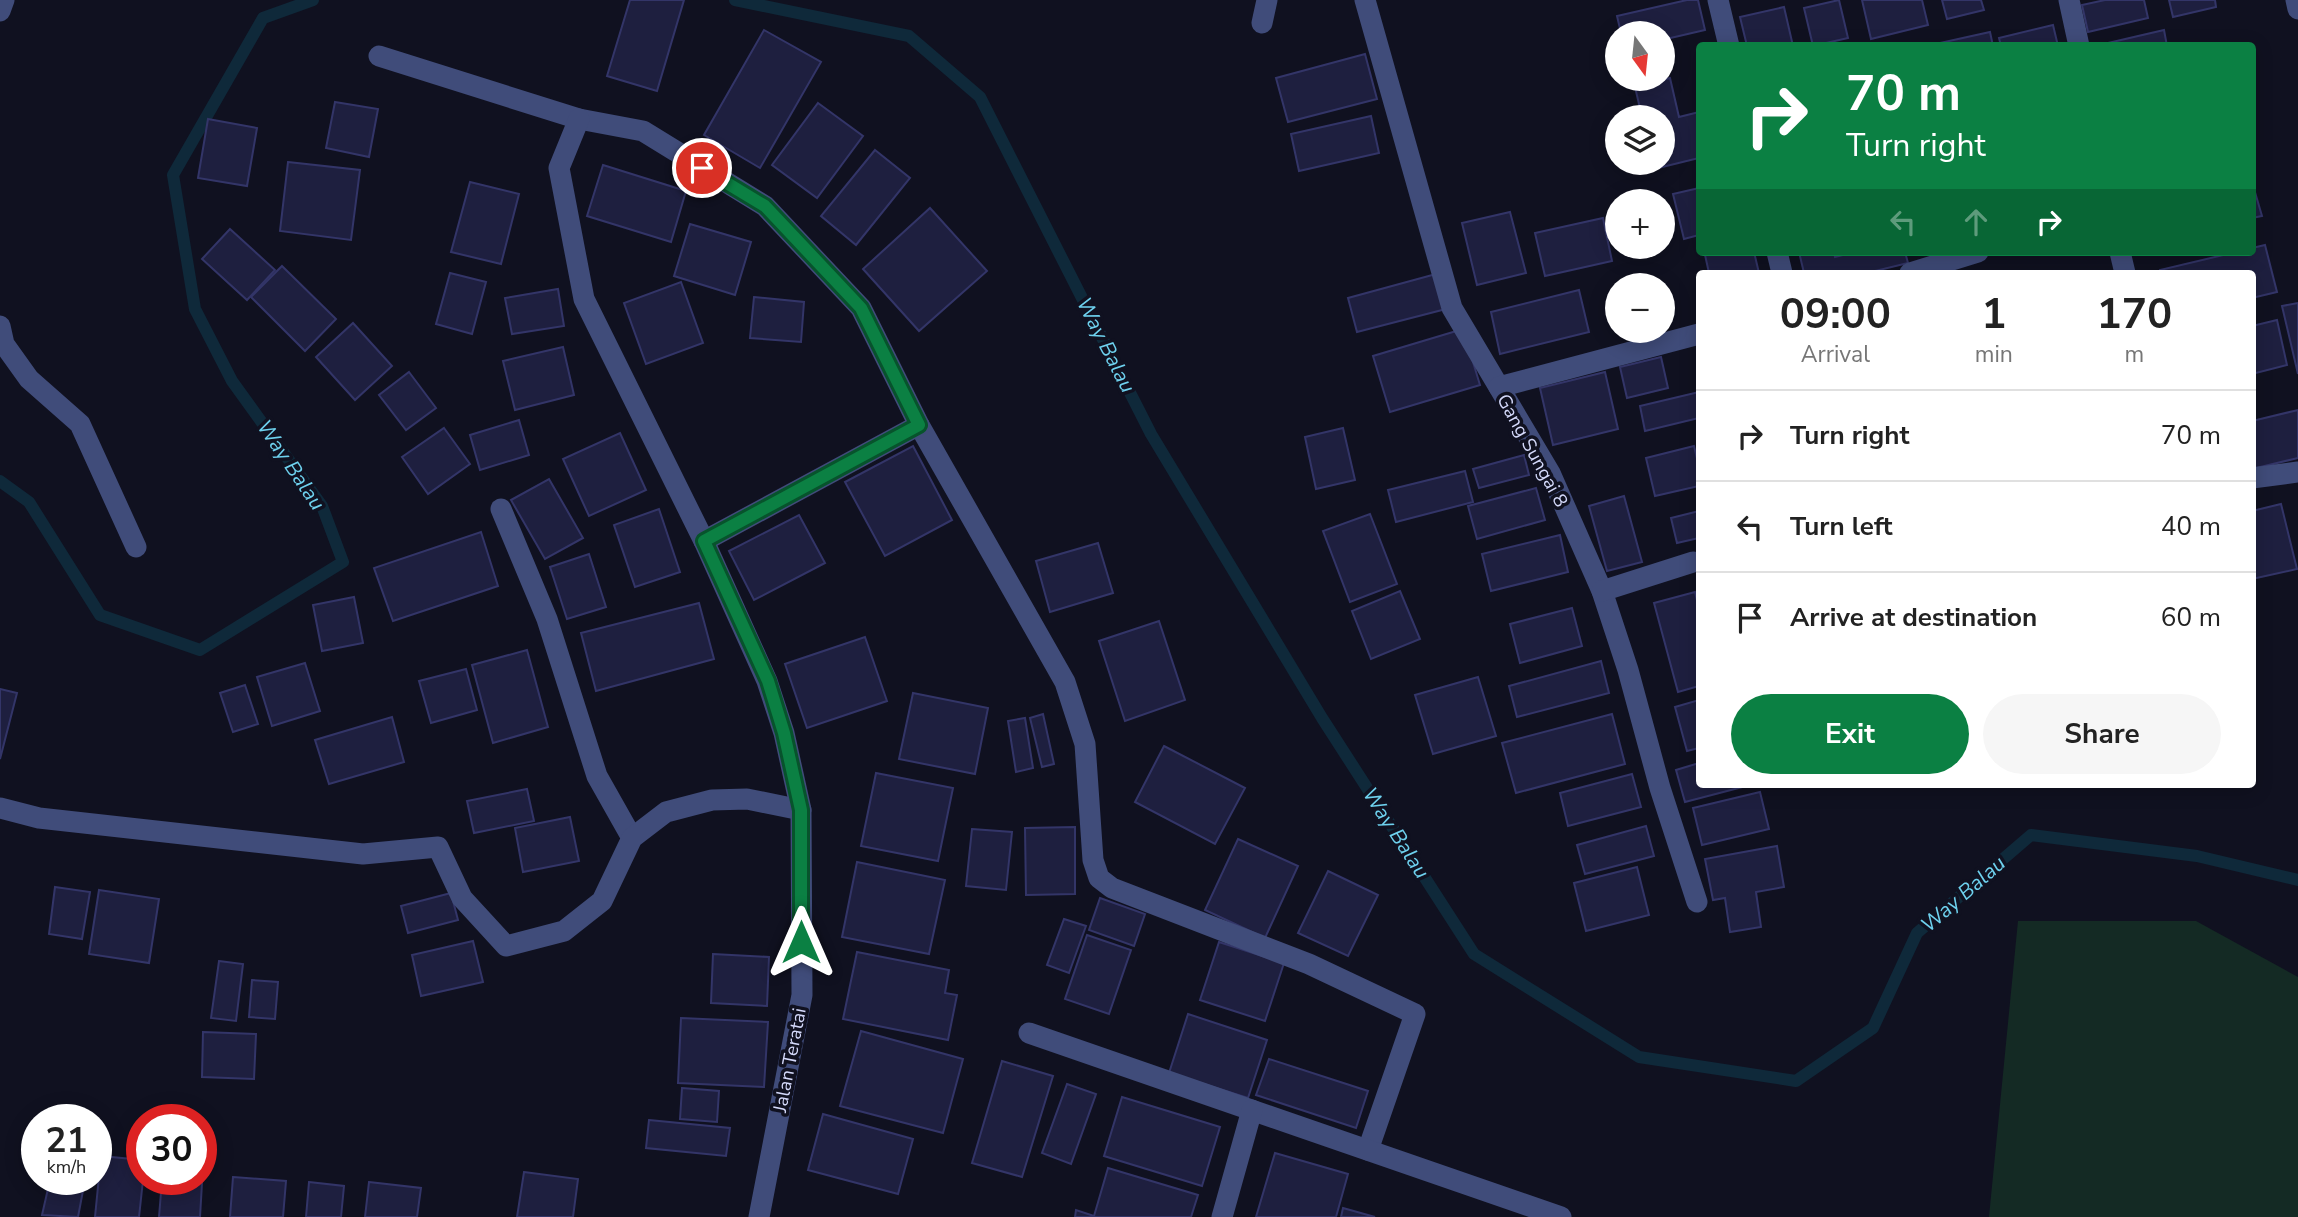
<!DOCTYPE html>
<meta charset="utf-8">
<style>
body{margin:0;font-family:"Nunito Sans",sans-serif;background:#f6f6f6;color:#222;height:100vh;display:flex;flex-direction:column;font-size:26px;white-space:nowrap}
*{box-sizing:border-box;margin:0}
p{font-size:23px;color:#767676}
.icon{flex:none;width:38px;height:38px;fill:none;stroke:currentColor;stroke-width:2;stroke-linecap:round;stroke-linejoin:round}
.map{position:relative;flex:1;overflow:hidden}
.details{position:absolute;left:1696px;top:270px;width:560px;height:518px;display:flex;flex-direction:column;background:#fff;border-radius:7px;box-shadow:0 4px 18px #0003}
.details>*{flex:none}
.hud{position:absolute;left:1696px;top:42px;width:560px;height:214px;border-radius:7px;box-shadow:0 4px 18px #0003;background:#0b8043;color:#fff;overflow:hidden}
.needle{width:46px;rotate:165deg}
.buttons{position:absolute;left:1605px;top:21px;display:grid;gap:14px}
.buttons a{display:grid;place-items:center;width:70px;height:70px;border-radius:50%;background:#fff;box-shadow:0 4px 18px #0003;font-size:35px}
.speed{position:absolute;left:21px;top:1104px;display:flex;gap:14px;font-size:35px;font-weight:700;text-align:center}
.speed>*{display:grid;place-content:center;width:91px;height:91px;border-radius:50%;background:#fff;box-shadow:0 4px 18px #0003;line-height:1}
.speed small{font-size:18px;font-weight:400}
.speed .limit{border:10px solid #d22;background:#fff;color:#111}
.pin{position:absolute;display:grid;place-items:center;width:60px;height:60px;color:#fff;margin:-30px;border:4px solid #fff;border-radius:50%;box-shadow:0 2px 7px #0007}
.me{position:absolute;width:77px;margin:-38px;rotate:0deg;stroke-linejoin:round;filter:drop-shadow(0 0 5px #0008)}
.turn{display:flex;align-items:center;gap:24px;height:147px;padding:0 35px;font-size:32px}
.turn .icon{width:91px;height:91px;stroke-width:2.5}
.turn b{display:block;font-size:49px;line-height:60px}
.lanes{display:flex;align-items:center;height:66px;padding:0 35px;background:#0003;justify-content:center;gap:35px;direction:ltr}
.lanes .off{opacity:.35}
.eta{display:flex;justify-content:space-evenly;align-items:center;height:119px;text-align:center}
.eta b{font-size:42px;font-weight:700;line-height:49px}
.action{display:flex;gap:14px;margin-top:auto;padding:14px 35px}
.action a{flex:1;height:80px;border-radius:42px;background:#0b8043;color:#fff;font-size:28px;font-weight:700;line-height:80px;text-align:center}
.action a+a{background:#f6f6f6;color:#222}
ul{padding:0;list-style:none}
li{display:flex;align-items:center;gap:21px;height:91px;padding:0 35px;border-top:2px solid #e0e0e0}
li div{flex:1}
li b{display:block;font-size:26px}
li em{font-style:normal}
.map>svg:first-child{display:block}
.green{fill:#142a24}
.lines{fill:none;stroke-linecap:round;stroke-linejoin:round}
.stream{stroke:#0f293a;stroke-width:12}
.building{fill:#1e1f3f;stroke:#333568;stroke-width:2}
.minor{stroke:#404c7a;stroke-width:21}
.route-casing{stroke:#07532c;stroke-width:18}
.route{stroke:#0b8043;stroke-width:12}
.labels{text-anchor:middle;stroke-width:7;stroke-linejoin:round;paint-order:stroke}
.street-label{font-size:19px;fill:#d4d9fa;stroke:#101120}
.water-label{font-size:21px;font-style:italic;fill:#6ed1ee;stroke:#101120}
</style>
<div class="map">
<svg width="2298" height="1217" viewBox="0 0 2298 1217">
<rect width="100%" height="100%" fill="#101120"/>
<path class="green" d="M 2018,921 L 2196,921 L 2298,977 L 2298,1217 L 1989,1217 Z"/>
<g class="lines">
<g class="stream">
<path d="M 735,0 L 909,36 L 980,97 L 1151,434 L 1322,718 L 1474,954 L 1639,1057 L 1796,1081 L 1873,1028 L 1917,933 L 2031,835 L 2197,856 L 2298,880"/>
<path d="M 0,481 L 29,502 L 100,615 L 200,650 L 343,562 L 322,506 L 232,381 L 195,309 L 173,175 L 263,18 L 313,0"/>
</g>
</g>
<g class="building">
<path d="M 630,0 L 684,0 L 657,91 L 607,76 Z"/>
<path d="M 1687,0 L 1698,0 L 1705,30 L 1662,40 L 1662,33 L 1621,33 L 1617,16 Z"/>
<path d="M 1839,0 L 1848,38 L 1813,46 L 1804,8 Z"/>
<path d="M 1862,0 L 1922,0 L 1928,25 L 1871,39 Z"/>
<path d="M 1942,0 L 1981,0 L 1984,10 L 1947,19 Z"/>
<path d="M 2105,0 L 2144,0 L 2148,18 L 2088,32 L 2082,5 Z"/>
<path d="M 2169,0 L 2215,0 L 2216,7 L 2173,17 Z"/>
<path d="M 1784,7 L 1793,46 L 1747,46 L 1740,17 Z"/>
<path d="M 2053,25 L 2058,46 L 2001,46 L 1999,38 Z"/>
<path d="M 764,30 L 821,62 L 760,168 L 704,135 Z"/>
<path d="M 2164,30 L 2167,46 L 2109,46 L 2108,43 Z"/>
<path d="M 1990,32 L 1993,46 L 1941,46 L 1940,43 Z"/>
<path d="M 1365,54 L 1377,99 L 1288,122 L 1276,78 Z"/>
<path d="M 1670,78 L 1679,117 L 1699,112 L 1699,158 L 1642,172 L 1640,163 L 1662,163 L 1662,117 L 1642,117 L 1635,87 Z"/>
<path d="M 335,102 L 378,109 L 369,157 L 326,148 Z"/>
<path d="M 818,103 L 863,136 L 817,198 L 772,165 Z"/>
<path d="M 1371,116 L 1379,153 L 1299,171 L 1291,134 Z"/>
<path d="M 208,119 L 257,128 L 247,186 L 198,178 Z"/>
<path d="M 875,150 L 910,178 L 856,245 L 821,216 Z"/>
<path d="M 288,162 L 360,170 L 351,240 L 280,231 Z"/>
<path d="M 603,165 L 686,191 L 671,242 L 587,216 Z"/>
<path d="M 470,182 L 519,194 L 501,264 L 451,252 Z"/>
<path d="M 2252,182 L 2262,216 L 2252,218 Z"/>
<path d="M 1699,188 L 1699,235 L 1684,239 L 1673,194 Z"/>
<path d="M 930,208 L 987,271 L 919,331 L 863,269 Z"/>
<path d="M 1510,212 L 1526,273 L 1477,285 L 1462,223 Z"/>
<path d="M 1603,218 L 1612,261 L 1545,276 L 1535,233 Z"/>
<path d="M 690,224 L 751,242 L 735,295 L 674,276 Z"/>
<path d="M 230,229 L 275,270 L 247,300 L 202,259 Z"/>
<path d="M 2265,245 L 2277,292 L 2252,298 L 2252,273 L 2160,273 L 2160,270 L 2236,252 L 2252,252 L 2252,248 Z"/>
<path d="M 1715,252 L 1754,252 L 1759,273 L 1709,273 L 1705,255 Z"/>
<path d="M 1799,252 L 1834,252 L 1835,257 L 1855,252 L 1905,252 L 1908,263 L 1867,273 L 1804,273 Z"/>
<path d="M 282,266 L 336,319 L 305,351 L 251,297 Z"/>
<path d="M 450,273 L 486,282 L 472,334 L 436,324 Z"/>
<path d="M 1436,274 L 1446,309 L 1357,332 L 1348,298 Z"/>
<path d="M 681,282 L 703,343 L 646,364 L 624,303 Z"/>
<path d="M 558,289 L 564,326 L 512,334 L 505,298 Z"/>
<path d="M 1579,290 L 1589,332 L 1500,354 L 1491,312 Z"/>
<path d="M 754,297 L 804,302 L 801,342 L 750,338 Z"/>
<path d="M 2298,303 L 2298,374 L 2282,306 Z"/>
<path d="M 2277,320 L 2287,365 L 2252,374 L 2252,326 Z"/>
<path d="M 353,323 L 392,366 L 355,400 L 316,357 Z"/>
<path d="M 1463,329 L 1480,385 L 1390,412 L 1373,356 Z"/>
<path d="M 563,347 L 574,395 L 515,410 L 503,361 Z"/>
<path d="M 1661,357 L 1668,388 L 1627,398 L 1620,367 Z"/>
<path d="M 409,372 L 436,408 L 406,430 L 379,395 Z"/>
<path d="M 1605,372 L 1618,429 L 1553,445 L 1540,388 Z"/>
<path d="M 1699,392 L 1699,418 L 1645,431 L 1640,406 Z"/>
<path d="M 2298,410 L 2298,458 L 2252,469 L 2252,421 Z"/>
<path d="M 519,420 L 529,455 L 480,470 L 470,435 Z"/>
<path d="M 444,428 L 470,464 L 428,494 L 402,457 Z"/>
<path d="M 1343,428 L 1355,480 L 1316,489 L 1305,437 Z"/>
<path d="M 620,433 L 646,490 L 589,516 L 563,459 Z"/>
<path d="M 913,446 L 952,520 L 885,556 L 845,482 Z"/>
<path d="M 1694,446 L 1699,467 L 1699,486 L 1655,496 L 1646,458 Z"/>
<path d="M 1524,455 L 1529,475 L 1479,488 L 1473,469 Z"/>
<path d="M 1465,471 L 1473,502 L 1396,522 L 1388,490 Z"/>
<path d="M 549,479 L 583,538 L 545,559 L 511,500 Z"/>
<path d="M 1536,488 L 1545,520 L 1477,539 L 1468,506 Z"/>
<path d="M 1624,496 L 1642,562 L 1607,571 L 1589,506 Z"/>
<path d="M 2281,504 L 2297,569 L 2252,579 L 2252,511 Z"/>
<path d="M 659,509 L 680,572 L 635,587 L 614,525 Z"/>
<path d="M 1699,511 L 1699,538 L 1677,543 L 1671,518 Z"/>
<path d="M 1370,514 L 1397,584 L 1350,602 L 1323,531 Z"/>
<path d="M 799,515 L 825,563 L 754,600 L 729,551 Z"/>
<path d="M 481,532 L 498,586 L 393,621 L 374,568 Z"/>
<path d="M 1560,535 L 1568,572 L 1491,591 L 1482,554 Z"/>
<path d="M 1098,543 L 1113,593 L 1050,612 L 1036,561 Z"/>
<path d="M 589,554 L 606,607 L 567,619 L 550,567 Z"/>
<path d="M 1400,591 L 1420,639 L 1371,659 L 1352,611 Z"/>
<path d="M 1695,592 L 1699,609 L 1699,686 L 1678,692 L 1654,603 Z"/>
<path d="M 354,597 L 363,643 L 322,651 L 313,605 Z"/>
<path d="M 699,603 L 714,659 L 596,691 L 581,633 Z"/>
<path d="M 1572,608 L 1582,646 L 1520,663 L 1510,624 Z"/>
<path d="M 1159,621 L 1185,700 L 1125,721 L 1099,641 Z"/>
<path d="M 865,637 L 887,701 L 807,728 L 785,664 Z"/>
<path d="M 527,650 L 548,727 L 493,743 L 472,665 Z"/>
<path d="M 1601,661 L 1609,693 L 1517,717 L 1509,686 Z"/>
<path d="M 305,663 L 320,711 L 272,726 L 257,677 Z"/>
<path d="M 466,669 L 477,710 L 431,723 L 419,681 Z"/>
<path d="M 1478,677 L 1496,736 L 1433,754 L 1415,695 Z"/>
<path d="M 245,685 L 258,724 L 233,732 L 220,693 Z"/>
<path d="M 0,689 L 17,693 L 0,759 Z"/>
<path d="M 913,693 L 988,708 L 975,774 L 899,759 Z"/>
<path d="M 1699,700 L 1699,748 L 1687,751 L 1675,707 Z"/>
<path d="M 1043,714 L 1054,764 L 1042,767 L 1030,718 Z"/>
<path d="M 1612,714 L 1625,764 L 1516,793 L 1502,743 Z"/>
<path d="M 392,717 L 404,762 L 329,784 L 315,740 Z"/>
<path d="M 1025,718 L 1033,768 L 1016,772 L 1008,721 Z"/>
<path d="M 1164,746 L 1245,788 L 1215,844 L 1135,802 Z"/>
<path d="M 1699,763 L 1699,784 L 1754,784 L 1685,802 L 1676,770 Z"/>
<path d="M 876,773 L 953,788 L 938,861 L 861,846 Z"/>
<path d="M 1632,774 L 1641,807 L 1568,826 L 1560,793 Z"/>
<path d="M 527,789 L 534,821 L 474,833 L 467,801 Z"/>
<path d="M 1760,792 L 1769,829 L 1702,845 L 1693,808 Z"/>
<path d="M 570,817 L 579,861 L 523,872 L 515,828 Z"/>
<path d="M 1646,826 L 1654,856 L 1585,874 L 1577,845 Z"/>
<path d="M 1075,827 L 1075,894 L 1026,895 L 1025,828 Z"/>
<path d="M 972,829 L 1012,832 L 1006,890 L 966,886 Z"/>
<path d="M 1238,839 L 1298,866 L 1265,938 L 1205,910 Z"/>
<path d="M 1777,846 L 1784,887 L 1756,892 L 1761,927 L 1730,932 L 1725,898 L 1713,900 L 1705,859 Z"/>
<path d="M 857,862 L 945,880 L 929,954 L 842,937 Z"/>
<path d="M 1637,867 L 1649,915 L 1586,931 L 1574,883 Z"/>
<path d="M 1328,871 L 1378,895 L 1348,956 L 1298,933 Z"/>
<path d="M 55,887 L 90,892 L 82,939 L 49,934 Z"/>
<path d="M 99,890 L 159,899 L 149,963 L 89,954 Z"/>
<path d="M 451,893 L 458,920 L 408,933 L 401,906 Z"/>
<path d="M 1100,898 L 1145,914 L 1134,946 L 1089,930 Z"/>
<path d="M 1064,919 L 1086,926 L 1069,973 L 1047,965 Z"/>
<path d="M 1087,935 L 1131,950 L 1109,1014 L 1065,999 Z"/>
<path d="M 473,941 L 483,982 L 421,996 L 412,955 Z"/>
<path d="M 1219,942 L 1284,963 L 1265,1021 L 1200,1000 Z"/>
<path d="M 857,952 L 949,970 L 945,993 L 957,995 L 948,1040 L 843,1019 Z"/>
<path d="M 713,954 L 769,957 L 767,1006 L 711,1003 Z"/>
<path d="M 219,961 L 243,964 L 236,1021 L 211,1018 Z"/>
<path d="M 252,980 L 278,982 L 275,1019 L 249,1017 Z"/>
<path d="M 1188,1014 L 1267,1040 L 1248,1098 L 1169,1073 Z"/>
<path d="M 681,1018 L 768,1022 L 764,1087 L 678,1083 Z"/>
<path d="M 861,1031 L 963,1059 L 943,1133 L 840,1106 Z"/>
<path d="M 203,1032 L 256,1034 L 254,1079 L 202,1077 Z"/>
<path d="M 1269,1059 L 1368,1091 L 1356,1128 L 1256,1095 Z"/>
<path d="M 1002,1061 L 1053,1076 L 1022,1177 L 972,1163 Z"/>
<path d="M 1067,1084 L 1096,1094 L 1071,1164 L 1042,1153 Z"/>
<path d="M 682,1088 L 719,1091 L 717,1122 L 680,1119 Z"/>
<path d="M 1122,1097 L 1220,1127 L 1202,1186 L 1104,1156 Z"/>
<path d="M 823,1114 L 913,1139 L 898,1194 L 808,1170 Z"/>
<path d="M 649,1120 L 730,1128 L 726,1156 L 646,1148 Z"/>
<path d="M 1275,1153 L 1348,1174 L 1336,1217 L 1256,1217 Z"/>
<path d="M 101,1156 L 142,1160 L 143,1180 L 139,1217 L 95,1217 Z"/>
<path d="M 201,1166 L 203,1166 L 200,1217 L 159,1217 L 162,1180 L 201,1180 Z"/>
<path d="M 1108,1168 L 1198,1195 L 1191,1217 L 1075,1217 L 1076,1210 L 1094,1216 Z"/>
<path d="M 524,1172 L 578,1179 L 573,1217 L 517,1217 Z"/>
<path d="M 233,1177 L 286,1181 L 283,1217 L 230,1217 Z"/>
<path d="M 50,1180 L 85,1180 L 78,1217 L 42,1215 Z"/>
<path d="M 309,1182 L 344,1186 L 341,1217 L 306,1217 Z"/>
<path d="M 369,1182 L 421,1188 L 417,1217 L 365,1217 Z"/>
<path d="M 1343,1208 L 1375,1217 L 1341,1217 Z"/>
</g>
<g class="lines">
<g class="minor">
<path d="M 1365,0 L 1452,308 L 1550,473 L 1602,591 L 1628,670 L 1660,788 L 1697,902"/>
<path d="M 1718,0 L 1729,46"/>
<path d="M 2069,0 L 2079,46"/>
<path d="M 2296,0 L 2298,9"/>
<path d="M 0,11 L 4,0"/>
<path d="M 1262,23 L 1267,0"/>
<path d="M 379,56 L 579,119 L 643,131 L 765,206 L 861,308 L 919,425 L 1065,682 L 1085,744 L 1093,860 L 1099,878 L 1112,888 L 1309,964 L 1415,1014 L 1368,1150"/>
<path d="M 579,119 L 559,168 L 584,299 L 704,541 L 767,681 L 784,733 L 801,810 L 802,995 L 759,1217"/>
<path d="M 1777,252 L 1782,273"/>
<path d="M 2120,252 L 2125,273"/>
<path d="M 1910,273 L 1978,252"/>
<path d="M 0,326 L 4,344 L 29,379 L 80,424 L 136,547"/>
<path d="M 1499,387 L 1699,334"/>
<path d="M 2252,478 L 2298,472"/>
<path d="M 501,509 L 547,619 L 597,776 L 632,838"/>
<path d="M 704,541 L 919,425"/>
<path d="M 1602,591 L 1693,562"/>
<path d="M 0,808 L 39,818 L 363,854 L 438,847 L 462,898 L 506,946 L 564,931 L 602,901 L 632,838 L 666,812 L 712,800 L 747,799 L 801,810"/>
<path d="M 1029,1033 L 1561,1217"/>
<path d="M 1222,1217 L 1252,1110"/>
</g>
</g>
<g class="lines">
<g class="route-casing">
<path id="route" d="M 702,168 L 765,206 L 861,308 L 919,425 L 704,541 L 768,681 L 784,733 L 801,810 L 801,942"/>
</g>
<use href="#route" class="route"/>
</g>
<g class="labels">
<g class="street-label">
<text transform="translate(1533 450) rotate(61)" y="7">Gang Sungai 8</text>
<text transform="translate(789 1060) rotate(-79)" y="7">Jalan Teratai</text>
</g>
<g class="water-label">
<text transform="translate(1106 345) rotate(63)" y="7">Way Balau</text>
<text transform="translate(291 465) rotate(56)" y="7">Way Balau</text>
<text transform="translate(1396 833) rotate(57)" y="7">Way Balau</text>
<text transform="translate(1963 894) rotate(-41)" y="7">Way Balau</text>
</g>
</g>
</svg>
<div class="buttons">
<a><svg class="needle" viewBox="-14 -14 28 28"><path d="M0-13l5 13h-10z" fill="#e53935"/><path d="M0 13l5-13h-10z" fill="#767676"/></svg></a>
<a><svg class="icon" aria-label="layers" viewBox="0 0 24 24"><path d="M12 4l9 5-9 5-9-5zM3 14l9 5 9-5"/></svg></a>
<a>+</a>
<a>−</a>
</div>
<div class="speed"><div>21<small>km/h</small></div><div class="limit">30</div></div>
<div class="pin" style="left:702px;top:168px;background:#d93025"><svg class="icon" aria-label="arrive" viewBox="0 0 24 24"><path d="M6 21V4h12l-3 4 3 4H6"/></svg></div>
<svg class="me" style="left:801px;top:942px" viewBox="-20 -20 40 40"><path d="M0-17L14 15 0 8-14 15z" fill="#0b8043" stroke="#fff" stroke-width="4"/></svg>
<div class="hud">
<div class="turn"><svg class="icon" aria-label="right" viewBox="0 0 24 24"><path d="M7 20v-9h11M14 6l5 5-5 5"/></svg><div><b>70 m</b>Turn right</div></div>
<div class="lanes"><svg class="icon off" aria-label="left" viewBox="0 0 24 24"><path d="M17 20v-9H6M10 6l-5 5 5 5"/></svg><svg class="icon off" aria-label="ahead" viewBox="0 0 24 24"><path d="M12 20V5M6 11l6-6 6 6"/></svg><svg class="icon" aria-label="right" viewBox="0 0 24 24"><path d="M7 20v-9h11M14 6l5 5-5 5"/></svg></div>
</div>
<section class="details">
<div class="eta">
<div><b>09:00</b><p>Arrival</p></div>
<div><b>1</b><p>min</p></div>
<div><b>170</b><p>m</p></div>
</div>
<ul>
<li><svg class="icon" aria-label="right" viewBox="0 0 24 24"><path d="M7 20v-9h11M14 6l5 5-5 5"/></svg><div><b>Turn right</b></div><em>70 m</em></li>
<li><svg class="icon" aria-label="left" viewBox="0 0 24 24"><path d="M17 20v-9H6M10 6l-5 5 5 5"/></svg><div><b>Turn left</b></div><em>40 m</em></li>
<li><svg class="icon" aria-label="arrive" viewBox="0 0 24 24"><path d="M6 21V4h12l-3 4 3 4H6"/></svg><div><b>Arrive at destination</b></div><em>60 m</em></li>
</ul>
<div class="action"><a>Exit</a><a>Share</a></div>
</section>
</div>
